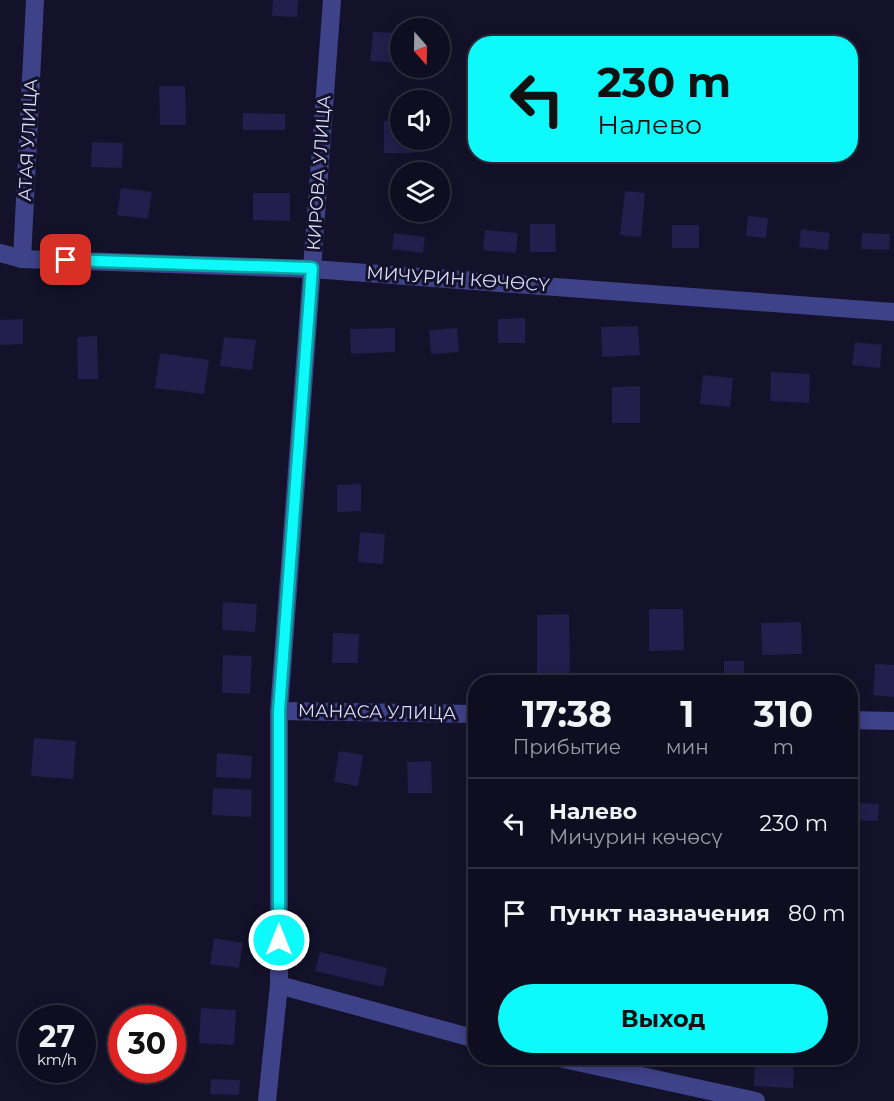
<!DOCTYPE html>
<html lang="ru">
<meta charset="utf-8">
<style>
body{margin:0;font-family:Montserrat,sans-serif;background:#1c1c2d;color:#f1f3f6;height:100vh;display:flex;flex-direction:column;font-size:22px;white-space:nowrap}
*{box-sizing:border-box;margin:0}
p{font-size:20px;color:#9b9ca5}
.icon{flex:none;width:33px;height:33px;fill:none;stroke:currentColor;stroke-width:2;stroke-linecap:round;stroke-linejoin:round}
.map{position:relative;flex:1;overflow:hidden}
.sheet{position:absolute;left:468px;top:675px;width:390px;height:390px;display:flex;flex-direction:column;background:#0e0e20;border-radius:24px;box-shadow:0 3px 15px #0003,0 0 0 2px #2e2e3e}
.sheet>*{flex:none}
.top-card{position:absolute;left:468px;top:36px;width:390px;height:126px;border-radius:24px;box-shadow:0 3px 15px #0003,0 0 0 2px #2e2e3e;background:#0df9fa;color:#111;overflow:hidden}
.needle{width:39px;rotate:160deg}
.fabs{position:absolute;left:390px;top:18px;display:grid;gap:12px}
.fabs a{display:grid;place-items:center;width:60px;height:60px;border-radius:50%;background:#0e0e20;box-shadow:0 3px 15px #0003,0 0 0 2px #2e2e3e;font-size:30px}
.speed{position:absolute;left:18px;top:1005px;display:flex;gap:12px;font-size:30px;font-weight:700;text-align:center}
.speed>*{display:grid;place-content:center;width:78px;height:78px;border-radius:50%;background:#0e0e20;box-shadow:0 3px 15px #0003,0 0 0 2px #2e2e3e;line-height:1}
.speed small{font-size:15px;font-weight:400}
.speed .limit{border:9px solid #d22;background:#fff;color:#111}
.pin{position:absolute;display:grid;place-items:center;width:51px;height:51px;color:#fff;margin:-26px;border-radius:12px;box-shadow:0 3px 9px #0006}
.me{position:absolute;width:66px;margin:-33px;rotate:0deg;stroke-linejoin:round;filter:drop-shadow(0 0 4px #0008)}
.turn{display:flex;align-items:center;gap:21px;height:126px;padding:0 30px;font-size:27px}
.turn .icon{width:78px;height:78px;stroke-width:2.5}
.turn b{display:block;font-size:42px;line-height:51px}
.eta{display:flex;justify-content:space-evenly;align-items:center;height:102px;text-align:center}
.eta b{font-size:36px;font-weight:700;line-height:42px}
.action{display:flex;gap:12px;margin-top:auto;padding:12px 30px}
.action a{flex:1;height:69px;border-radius:36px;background:#0df9fa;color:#111;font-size:24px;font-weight:700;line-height:69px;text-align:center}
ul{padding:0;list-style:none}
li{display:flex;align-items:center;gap:18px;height:90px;padding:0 30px;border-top:2px solid #2e2e3e}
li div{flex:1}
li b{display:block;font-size:22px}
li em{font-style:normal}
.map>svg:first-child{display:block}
.building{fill:#231e4b}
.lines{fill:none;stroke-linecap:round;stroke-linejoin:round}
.street{stroke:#3e4288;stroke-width:18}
.route-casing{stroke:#08a2a2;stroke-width:15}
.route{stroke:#0df9fa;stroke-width:10}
.labels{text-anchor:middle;stroke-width:6;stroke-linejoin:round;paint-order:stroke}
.street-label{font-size:18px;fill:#dcdcfe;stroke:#13122a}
</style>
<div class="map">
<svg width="894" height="1101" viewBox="0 0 894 1101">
<rect width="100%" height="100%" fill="#13122a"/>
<g class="building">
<path d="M 273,0 L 298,0 L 297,17 L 272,16 Z"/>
<path d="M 373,32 L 400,33 L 400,63 L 370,61 Z"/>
<path d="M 159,86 L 185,86 L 186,125 L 160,125 Z"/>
<path d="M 243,113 L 285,114 L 285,130 L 243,130 Z"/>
<path d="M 384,121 L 400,121 L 400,140 L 414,140 L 414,153 L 384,153 Z"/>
<path d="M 92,142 L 123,143 L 122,168 L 91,167 Z"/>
<path d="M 121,188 L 152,192 L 148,219 L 117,215 Z"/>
<path d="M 625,191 L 645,193 L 641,237 L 620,235 Z"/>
<path d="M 253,193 L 290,193 L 290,221 L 253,220 Z"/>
<path d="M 748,216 L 768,218 L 766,238 L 746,236 Z"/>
<path d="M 530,224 L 555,224 L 556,252 L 530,252 Z"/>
<rect x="672" y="225" width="27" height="23"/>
<path d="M 801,229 L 830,233 L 828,250 L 799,247 Z"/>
<path d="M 485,230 L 518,233 L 516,253 L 483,250 Z"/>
<path d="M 394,233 L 425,237 L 423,253 L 392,249 Z"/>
<path d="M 862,233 L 890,234 L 889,250 L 861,249 Z"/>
<path d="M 525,318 L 525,343 L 498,343 L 498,319 Z"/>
<path d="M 23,319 L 23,344 L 0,345 L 0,320 Z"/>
<path d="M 638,326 L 640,355 L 602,357 L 601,327 Z"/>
<path d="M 395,328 L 395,352 L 351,354 L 350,329 Z"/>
<path d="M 457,328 L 459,352 L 431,354 L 429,330 Z"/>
<path d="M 97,336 L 98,379 L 78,379 L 77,337 Z"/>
<path d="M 224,337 L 256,340 L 252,370 L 220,366 Z"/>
<path d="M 855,342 L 882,345 L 880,368 L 852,365 Z"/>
<path d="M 160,353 L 209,360 L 204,394 L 155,388 Z"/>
<path d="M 771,372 L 810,374 L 809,403 L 770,401 Z"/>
<path d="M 703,375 L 733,378 L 730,407 L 700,404 Z"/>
<path d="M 640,386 L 640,423 L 612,423 L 612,387 Z"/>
<path d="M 361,484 L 361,511 L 337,512 L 337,485 Z"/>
<path d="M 360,532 L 385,534 L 383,564 L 358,562 Z"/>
<path d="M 223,602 L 257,604 L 255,632 L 222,630 Z"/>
<path d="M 649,609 L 683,609 L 684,650 L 649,651 Z"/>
<path d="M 569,614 L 570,682 L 537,682 L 537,615 Z"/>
<path d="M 801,622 L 802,654 L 762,655 L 761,623 Z"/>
<path d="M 333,633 L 359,634 L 358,663 L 332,663 Z"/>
<path d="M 223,655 L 252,656 L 250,694 L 222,693 Z"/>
<rect x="724" y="661" width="20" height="21"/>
<path d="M 875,664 L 894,665 L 894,697 L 873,695 Z"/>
<path d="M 34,738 L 76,741 L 73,779 L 31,776 Z"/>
<path d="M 339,751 L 363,755 L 358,786 L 334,782 Z"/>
<path d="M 217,753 L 252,756 L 251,779 L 216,777 Z"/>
<rect x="472" y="759" width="4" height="33"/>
<path d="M 431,761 L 432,793 L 408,793 L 407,762 Z"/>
<path d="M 213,788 L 252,790 L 251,817 L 212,815 Z"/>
<path d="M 850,803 L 879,804 L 878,821 L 850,820 Z"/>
<path d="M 214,938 L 243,943 L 239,968 L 210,964 Z"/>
<path d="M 320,952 L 387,968 L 383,987 L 315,971 Z"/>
<path d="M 201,1008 L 236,1010 L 234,1045 L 199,1043 Z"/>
<path d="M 755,1058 L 794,1058 L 793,1088 L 754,1086 Z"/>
<path d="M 211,1079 L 240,1080 L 239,1095 L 210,1094 Z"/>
</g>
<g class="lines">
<g class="street">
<path d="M 0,253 L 22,259 L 312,269 L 894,312"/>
<path d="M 22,259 L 35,0"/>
<path d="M 279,711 L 476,714"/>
<path d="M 850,720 L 894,721"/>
<path d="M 279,985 L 476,1039"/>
<path d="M 559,1058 L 756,1101"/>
<path d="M 267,1101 L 279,985 L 279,711 L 332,0"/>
</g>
</g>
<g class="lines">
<g class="route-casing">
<path id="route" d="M 66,260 L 312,268 L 279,711 L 279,940"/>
</g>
<use href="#route" class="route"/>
</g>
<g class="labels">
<g class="street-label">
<text transform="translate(28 140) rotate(-87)" y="6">АТАЯ УЛИЦА</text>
<text transform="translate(319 173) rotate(-86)" y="6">КИРОВА УЛИЦА</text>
<text transform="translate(458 279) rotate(4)" y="6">МИЧУРИН КӨЧӨСҮ</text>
<text transform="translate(377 712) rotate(1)" y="6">МАНАСА УЛИЦА</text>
</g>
</g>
</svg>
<div class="fabs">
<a><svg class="needle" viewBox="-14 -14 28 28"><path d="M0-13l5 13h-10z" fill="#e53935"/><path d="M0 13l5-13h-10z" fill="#9b9ca5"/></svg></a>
<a><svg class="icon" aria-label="sound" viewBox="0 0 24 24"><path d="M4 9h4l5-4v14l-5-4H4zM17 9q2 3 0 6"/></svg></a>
<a><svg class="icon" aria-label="layers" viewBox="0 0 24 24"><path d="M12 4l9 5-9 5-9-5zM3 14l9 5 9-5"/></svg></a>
</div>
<div class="speed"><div>27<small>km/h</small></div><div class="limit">30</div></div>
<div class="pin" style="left:66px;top:260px;background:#d93025"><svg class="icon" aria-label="arrive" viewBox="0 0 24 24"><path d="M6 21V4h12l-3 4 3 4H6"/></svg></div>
<svg class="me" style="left:279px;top:940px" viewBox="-20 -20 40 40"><circle r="17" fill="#0df9fa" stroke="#fff" stroke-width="3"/><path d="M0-11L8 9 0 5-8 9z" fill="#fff"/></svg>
<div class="top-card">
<div class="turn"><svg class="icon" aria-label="left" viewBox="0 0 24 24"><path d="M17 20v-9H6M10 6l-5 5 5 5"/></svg><div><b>230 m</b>Налево</div></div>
</div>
<section class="sheet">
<div class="eta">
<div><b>17:38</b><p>Прибытие</p></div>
<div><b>1</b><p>мин</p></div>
<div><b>310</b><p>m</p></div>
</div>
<ul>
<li><svg class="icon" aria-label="left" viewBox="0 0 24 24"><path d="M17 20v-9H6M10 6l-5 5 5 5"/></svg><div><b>Налево</b><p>Мичурин көчөсү</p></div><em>230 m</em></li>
<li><svg class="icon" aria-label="arrive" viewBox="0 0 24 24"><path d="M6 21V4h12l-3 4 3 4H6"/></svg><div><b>Пункт назначения</b></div><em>80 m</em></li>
</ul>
<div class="action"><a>Выход</a></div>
</section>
</div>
